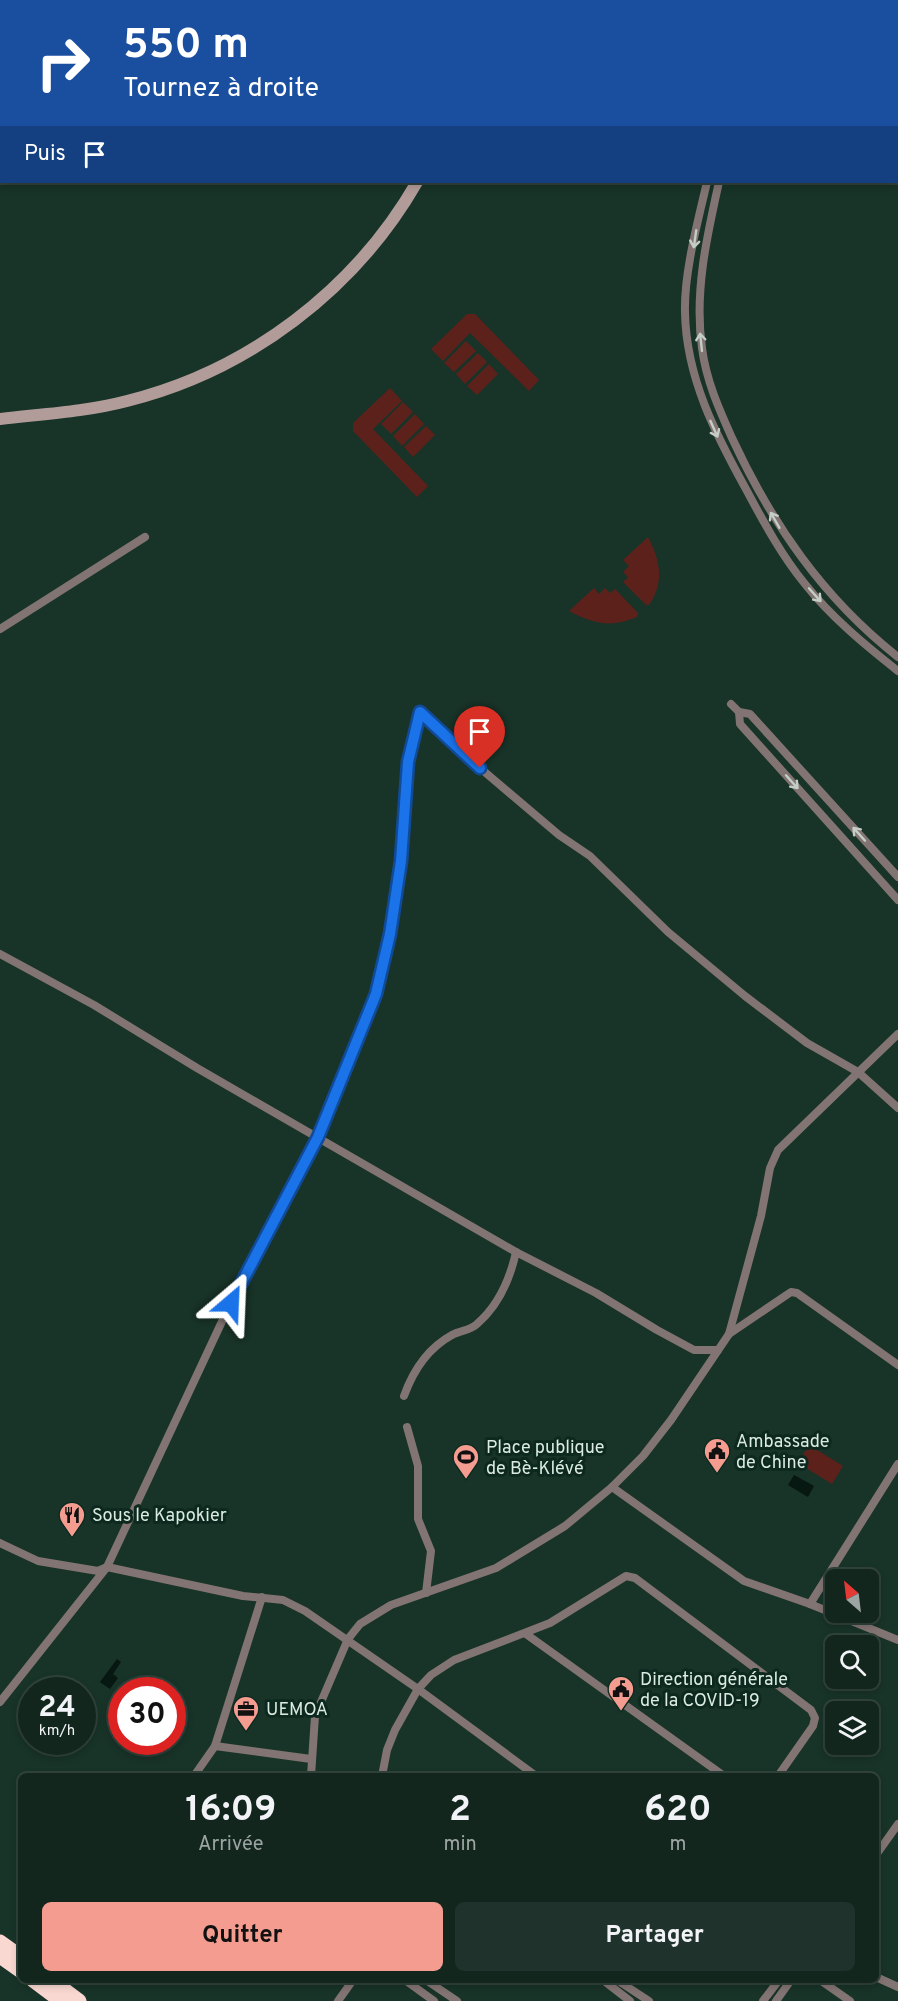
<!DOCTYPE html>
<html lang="fr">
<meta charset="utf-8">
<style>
body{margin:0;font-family:Overpass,sans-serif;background:#1f322b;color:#f1f3f6;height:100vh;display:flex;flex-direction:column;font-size:22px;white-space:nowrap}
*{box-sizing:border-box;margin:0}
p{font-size:20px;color:#9ca5a4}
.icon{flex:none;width:33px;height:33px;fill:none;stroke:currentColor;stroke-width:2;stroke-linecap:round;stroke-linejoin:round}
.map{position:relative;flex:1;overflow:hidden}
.details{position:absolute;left:18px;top:1773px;width:861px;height:210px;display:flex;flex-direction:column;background:#12261e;border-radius:9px;box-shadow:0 3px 9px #0003,0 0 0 2px #31433c}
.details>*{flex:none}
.top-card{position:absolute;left:0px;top:0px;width:898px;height:183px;box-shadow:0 3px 9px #0003,0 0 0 2px #31433c;background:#1a4fa0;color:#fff;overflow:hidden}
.needle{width:39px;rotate:332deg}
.tools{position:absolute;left:825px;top:1569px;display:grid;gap:12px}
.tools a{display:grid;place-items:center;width:54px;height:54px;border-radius:9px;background:#12261e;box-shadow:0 3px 9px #0003,0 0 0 2px #31433c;font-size:30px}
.speed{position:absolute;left:18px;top:1677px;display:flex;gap:12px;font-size:30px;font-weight:700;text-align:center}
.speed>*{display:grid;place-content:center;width:78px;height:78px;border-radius:50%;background:#12261e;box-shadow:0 3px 9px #0003,0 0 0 2px #31433c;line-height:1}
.speed small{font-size:15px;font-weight:400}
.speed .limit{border:9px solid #d22;background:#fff;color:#111}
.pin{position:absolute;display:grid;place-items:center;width:51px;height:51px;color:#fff;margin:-62px -26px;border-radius:50% 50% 50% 0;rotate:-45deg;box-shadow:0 0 6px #0007}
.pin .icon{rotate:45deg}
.me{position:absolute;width:66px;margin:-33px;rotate:26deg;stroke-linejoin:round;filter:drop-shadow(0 0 4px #0008)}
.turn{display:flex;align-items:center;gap:21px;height:126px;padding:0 24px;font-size:27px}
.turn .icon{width:78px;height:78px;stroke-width:2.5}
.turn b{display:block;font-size:42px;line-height:51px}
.then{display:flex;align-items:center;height:57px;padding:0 24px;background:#0003;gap:12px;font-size:22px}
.eta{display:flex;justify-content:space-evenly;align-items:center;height:102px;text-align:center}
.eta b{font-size:36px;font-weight:700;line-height:42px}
.action{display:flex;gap:12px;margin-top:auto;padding:12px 24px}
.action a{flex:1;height:69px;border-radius:9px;background:#f59c90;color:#111;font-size:24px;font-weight:700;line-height:69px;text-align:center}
.action a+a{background:#1f322b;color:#f1f3f6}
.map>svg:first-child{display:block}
.green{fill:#5d211b}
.water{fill:#071711}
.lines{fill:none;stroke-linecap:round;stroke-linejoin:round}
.street{stroke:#827472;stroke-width:8}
.secondary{stroke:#b29c99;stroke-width:12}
.highway{stroke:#fad8d2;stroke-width:15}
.oneway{stroke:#c5cdc7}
.route-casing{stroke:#114b97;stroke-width:15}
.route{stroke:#1a73e8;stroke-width:10}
.labels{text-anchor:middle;stroke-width:6;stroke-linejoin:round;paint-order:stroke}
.poi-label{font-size:18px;fill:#dbebe3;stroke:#0d291f;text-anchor:start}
</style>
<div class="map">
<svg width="898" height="2001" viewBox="0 0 898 2001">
<rect width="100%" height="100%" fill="#183328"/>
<g class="green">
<path d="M 467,314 L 475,314 L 539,380 L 529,391 L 470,333 L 443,361 L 431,349 Z"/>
<path d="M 466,341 L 476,351 L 454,372 L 444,363 Z"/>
<path d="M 478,353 L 487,362 L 465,384 L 456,374 Z"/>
<path d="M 489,364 L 498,374 L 477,395 L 467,386 Z"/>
<path d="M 390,388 L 402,401 L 373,429 L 428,486 L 417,497 L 353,431 L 353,423 Z"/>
<path d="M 403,402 L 413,412 L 391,434 L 381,424 Z"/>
<path d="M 415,414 L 424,424 L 402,446 L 393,436 Z"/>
<path d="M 426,426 L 435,435 L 413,457 L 404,447 Z"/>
<path d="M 648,537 C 660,560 665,582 649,605 L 646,605 L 623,582 L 628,577 L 623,572 L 629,566 L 623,560 Z"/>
<path d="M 594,588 L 599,594 L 605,588 L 610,593 L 615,589 L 638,613 L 637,617 C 612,628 593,624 569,611 Z"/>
<path d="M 809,1445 L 843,1466 L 832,1484 L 798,1463 Z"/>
</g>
<g class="water">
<path d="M 794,1475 L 814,1486 L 808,1497 L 788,1485 Z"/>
<path d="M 117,1659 L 121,1662 L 113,1674 L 118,1678 L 110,1689 L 100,1682 Z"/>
</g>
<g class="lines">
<g class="street">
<path d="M 599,0 L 604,2"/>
<path d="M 67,2 L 69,0"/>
<path d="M 897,78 L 898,78"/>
<path d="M 0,88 L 2,86"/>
<path d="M 707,182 C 698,221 684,272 685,312 C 686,378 716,435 747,491 C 764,523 782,556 805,584 C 831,617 865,645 898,671"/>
<path d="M 719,182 C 707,236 694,292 702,348 C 706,380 719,409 732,438 C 772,524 823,598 898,657"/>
<path d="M 0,629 L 145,537"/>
<path d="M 731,704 L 739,712 L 750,714 L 898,877"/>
<path d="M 739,712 L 740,724 L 898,900"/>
<path d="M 0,954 L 94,1005 L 197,1068 L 516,1252 L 596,1293 L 657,1330 L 694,1350 L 718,1350"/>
<path d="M 729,1334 L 761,1216 L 770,1168 L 778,1150 L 898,1034"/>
<path d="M 404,1396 C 413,1371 428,1348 452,1335 C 460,1330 470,1331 477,1324 C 499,1305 510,1279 516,1252"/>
<path d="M 407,1427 L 418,1466 L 418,1519 L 431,1551 L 426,1593"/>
<path d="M 612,1487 L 744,1581 L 810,1604 L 898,1640"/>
<path d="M 0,1543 L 38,1561 L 98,1571 L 107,1567 L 243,1596 L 283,1600 L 305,1611 L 418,1689 L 536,1776"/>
<path d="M 810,1604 L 898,1464"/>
<path d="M 526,1634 L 724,1776"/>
<path d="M 0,1702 L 107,1567 L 240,1283 L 317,1137 L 376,994 L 390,934 L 401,861 L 408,762 L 420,712 L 480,768 L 559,835 L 590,856 L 668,932 L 745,996 L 807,1043 L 858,1072 L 898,1108"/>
<path d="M 215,1746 L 311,1759"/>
<path d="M 194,1776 L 215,1746 L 262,1597"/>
<path d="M 311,1776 L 315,1716 L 348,1639 L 360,1624 L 391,1605 L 496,1568 L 565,1526 L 612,1487 L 643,1456 L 671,1420 L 729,1334 L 791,1292 L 797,1293 L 898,1365"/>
<path d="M 382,1776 L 387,1750 L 395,1730 L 418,1689 L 431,1675 L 454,1660 L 550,1623 L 626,1576 L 635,1578 L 811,1710 L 815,1718 L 813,1726 L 778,1776"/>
<path d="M 876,1855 L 898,1824"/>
<path d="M 876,1977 L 898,1987"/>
<path d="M 405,1980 L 434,2001"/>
<path d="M 426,1980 L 457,2001"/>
<path d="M 603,1980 L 630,2001"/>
<path d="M 617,1980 L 649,2001"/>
<path d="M 820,1980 L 850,2001"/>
<path d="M 338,2001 L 353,1980"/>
<path d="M 763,2001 L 779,1980"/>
<path d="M 776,2001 L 791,1980"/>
</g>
<g class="secondary">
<path d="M 897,145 L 898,146"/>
<path d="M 0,419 C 42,414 85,412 127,401 C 248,371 355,290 417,182"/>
</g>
<g class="highway">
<path d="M 0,1942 L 21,1957"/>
<path d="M 0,1956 L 21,1971"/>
<path d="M 33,1980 L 61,2001"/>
<path d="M 51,1980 L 79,2001"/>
</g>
</g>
<defs><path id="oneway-shaft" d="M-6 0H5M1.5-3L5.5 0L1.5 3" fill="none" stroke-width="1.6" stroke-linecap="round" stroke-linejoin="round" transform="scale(1.5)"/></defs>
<g class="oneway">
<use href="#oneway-shaft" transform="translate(695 239) rotate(98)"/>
<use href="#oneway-shaft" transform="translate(701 342) rotate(-96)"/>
<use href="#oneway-shaft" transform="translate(714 429) rotate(66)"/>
<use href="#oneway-shaft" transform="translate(775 520) rotate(-120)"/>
<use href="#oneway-shaft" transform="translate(815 595) rotate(48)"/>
<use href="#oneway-shaft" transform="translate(792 782) rotate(48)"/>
<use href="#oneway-shaft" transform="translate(859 834) rotate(-132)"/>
</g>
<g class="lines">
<g class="route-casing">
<path id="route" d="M 231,1303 L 318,1137 L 376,994 L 390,934 L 401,861 L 408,762 L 420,712 L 480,768"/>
</g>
<use href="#route" class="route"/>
</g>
<defs>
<g id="civic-pin" transform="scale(1.35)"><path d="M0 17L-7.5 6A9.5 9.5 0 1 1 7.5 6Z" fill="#f59c90" stroke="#0d291f"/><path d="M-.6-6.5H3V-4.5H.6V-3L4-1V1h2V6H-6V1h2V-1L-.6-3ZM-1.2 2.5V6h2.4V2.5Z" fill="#111"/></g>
<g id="stadium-pin" transform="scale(1.35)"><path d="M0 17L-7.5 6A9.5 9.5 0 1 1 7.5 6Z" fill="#f59c90" stroke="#0d291f"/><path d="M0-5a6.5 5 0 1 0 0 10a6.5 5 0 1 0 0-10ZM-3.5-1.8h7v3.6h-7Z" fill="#111"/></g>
<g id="restaurant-pin" transform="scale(1.35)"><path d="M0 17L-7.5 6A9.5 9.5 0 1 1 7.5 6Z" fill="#f59c90" stroke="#0d291f"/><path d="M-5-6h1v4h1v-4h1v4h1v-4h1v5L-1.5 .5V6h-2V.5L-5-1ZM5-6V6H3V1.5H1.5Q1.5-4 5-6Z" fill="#111"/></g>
<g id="office-pin" transform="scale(1.35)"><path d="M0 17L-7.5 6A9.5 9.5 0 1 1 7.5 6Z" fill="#f59c90" stroke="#0d291f"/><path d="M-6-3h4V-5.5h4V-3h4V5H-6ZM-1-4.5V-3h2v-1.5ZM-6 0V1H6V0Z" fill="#111"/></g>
</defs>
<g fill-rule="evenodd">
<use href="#civic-pin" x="717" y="1451"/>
<use href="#stadium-pin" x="466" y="1457"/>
<use href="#restaurant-pin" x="72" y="1515"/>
<use href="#civic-pin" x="621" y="1689"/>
<use href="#office-pin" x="246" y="1709"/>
</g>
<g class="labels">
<g class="poi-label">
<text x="736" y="1447">Ambassade<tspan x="736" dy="21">de Chine</tspan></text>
<text x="486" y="1453">Place publique<tspan x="486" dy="21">de Bè-Klévé</tspan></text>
<text x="92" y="1521">Sous le Kapokier</text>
<text x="640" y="1685">Direction générale<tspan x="640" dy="21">de la COVID-19</tspan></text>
<text x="266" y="1715">UEMOA</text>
</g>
</g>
</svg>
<div class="tools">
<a><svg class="needle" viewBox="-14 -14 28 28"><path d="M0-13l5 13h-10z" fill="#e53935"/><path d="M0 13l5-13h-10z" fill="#9ca5a4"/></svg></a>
<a><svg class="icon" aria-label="search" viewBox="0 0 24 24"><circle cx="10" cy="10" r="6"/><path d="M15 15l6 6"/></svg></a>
<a><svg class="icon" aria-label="layers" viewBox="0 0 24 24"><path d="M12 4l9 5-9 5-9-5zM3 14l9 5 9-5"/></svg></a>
</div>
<div class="speed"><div>24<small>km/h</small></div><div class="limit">30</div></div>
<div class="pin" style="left:480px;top:768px;background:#d93025"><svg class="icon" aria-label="arrive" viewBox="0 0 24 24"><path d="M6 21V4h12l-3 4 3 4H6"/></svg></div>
<svg class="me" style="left:231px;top:1303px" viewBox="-20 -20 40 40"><path d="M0-17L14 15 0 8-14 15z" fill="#1a73e8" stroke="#fff" stroke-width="4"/></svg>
<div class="top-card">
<div class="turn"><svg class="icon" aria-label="right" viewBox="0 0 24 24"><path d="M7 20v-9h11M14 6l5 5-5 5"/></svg><div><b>550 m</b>Tournez à droite</div></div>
<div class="then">Puis<svg class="icon" aria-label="arrive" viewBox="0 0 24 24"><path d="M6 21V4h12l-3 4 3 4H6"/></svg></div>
</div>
<section class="details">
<div class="eta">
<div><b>16:09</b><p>Arrivée</p></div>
<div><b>2</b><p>min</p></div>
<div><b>620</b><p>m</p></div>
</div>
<div class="action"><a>Quitter</a><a>Partager</a></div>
</section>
</div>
